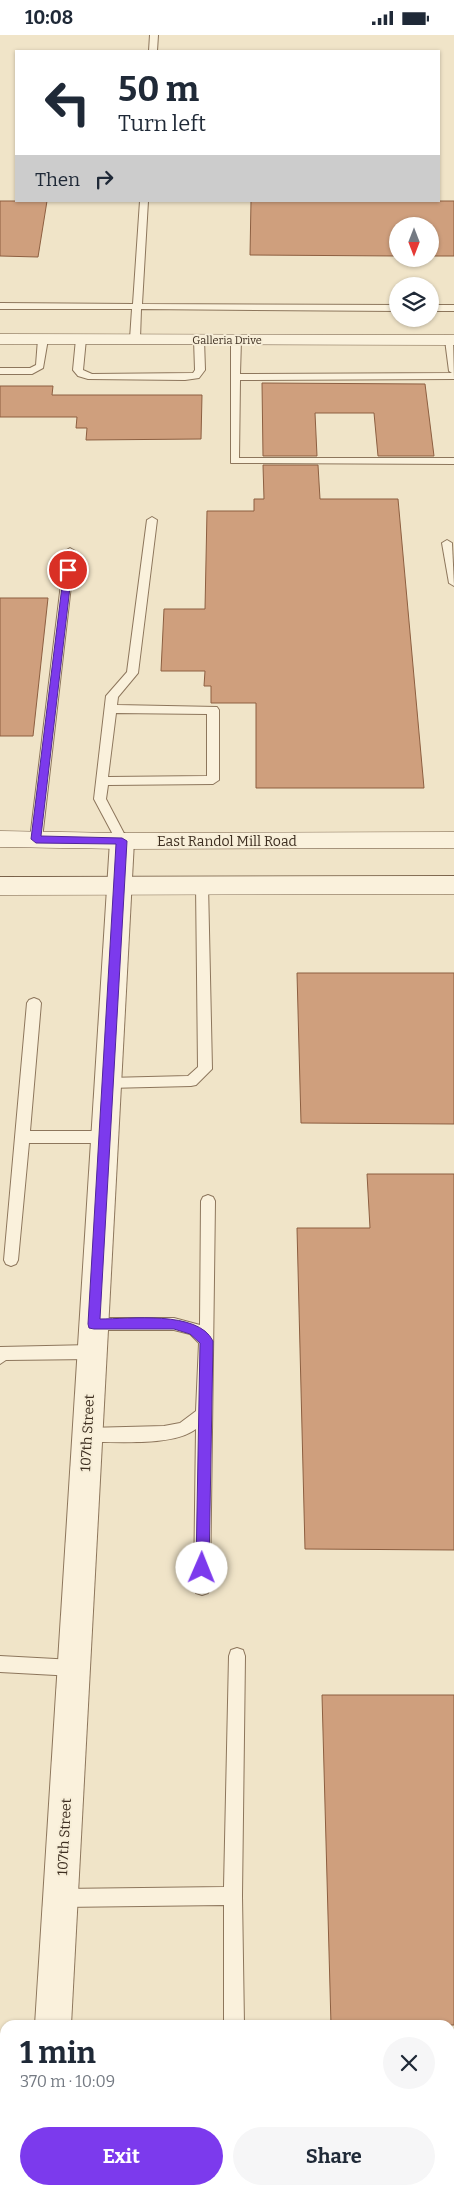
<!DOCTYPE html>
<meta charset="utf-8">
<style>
body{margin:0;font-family:Bitter,serif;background:#f6f6f7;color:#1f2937;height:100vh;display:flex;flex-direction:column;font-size:19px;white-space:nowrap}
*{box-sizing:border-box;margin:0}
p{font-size:16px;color:#747a83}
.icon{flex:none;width:28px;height:28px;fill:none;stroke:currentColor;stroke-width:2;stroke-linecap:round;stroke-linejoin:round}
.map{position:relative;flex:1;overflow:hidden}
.details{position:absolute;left:0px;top:1985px;width:455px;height:175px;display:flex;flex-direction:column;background:#fff;border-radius:15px 15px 0 0;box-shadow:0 1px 4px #0004}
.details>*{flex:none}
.banner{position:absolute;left:15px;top:15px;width:425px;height:152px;border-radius:0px;box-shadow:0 1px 4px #0004;background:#fff;color:#1f2937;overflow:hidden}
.needle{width:32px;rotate:180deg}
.tools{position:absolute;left:389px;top:182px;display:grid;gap:10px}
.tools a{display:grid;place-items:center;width:50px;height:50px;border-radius:50%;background:#fff;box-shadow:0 1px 4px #0004;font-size:25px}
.pin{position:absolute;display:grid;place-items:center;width:42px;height:42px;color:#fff;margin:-21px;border:2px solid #fff;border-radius:50%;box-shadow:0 1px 5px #0007}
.me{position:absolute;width:55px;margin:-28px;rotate:1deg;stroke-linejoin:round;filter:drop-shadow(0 0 4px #0008)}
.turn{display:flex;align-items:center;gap:18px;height:105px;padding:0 20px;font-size:22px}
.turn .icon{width:65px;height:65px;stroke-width:2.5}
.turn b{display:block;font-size:35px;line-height:42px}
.then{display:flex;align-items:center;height:48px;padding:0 20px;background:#0003;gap:10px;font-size:19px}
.round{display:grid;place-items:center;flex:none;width:52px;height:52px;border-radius:26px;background:#f6f6f7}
.overview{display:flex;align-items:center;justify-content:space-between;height:85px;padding:0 20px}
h1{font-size:30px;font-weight:700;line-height:38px}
.cta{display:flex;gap:10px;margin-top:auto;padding:10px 20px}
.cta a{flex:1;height:58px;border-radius:30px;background:#7c3aed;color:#fff;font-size:20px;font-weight:700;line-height:58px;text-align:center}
.cta a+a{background:#f6f6f7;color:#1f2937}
.status{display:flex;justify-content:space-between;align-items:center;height:35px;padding:0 25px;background:#fff;direction:ltr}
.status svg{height:14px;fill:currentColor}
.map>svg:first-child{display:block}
.building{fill:#cf9f7d;stroke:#8d5f41}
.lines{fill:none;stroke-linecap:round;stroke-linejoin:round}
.lane-casing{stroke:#8d765c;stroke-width:2}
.street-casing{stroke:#8d765c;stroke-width:2}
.secondary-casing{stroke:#6f573f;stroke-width:1}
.lane{fill:#faf1dc;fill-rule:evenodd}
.street{fill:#faf1dc;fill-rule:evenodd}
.secondary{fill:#faf1dc;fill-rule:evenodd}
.route{fill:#7c3aed;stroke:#51269a}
.labels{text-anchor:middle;stroke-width:4;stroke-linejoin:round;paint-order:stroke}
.far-street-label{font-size:11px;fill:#3d2e20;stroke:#f7eed8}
.street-label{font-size:14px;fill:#3d2e20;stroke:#f7eed8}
</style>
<div class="status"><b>10:08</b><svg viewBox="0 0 49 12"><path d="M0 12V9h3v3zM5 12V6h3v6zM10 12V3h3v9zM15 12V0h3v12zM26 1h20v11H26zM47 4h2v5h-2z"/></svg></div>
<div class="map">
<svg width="454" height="2160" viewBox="0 0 454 2160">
<rect width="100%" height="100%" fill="#f0e4c8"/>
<g class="building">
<path d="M 0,166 L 47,166 L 38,222 L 0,221 Z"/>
<path d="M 251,166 L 454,166 L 454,221 L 430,221 L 430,191 L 398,191 L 398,221 L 250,220 Z"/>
<path d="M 262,348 L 425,349 L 434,421 L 378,421 L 374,378 L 315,378 L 317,421 L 263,421 Z"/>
<path d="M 0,351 L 53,351 L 52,360 L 202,360 L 201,404 L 86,405 L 87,393 L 76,393 L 77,382 L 0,382 Z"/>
<path d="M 263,430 L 318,430 L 320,464 L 398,464 L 424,753 L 256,753 L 256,668 L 211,668 L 211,651 L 204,651 L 205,636 L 161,636 L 164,574 L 205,574 L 207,476 L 254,476 L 254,464 L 264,464 Z"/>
<path d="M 0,563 L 48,563 L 33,701 L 0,701 Z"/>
<path d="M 297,938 L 454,938 L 454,1089 L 301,1088 Z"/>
<path d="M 367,1139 L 454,1139 L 454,1515 L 305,1514 L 297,1193 L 370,1193 Z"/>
<path d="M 322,1660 L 454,1660 L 454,1990 L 331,1990 Z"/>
</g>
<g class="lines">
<g class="lane-casing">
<g id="lane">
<path d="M 150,0 L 158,0 L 157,16 L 149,16 Z"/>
<path d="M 140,166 L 148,166 L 142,269 L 398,270 L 398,276 L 141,274 L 140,304 L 135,307 L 130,304 L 132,274 L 0,274 L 0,268 L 133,269 Z"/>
<rect x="430" y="270" width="24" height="6"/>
<path d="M 43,301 L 48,304 L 43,333 L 32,339 L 0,339 L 0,333 L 30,333 L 36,330 L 38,304 Z"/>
<path d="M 81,301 L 86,304 L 83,335 L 92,339 L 193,338 L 195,335 L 194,304 L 199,301 L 204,304 L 205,335 L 199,343 L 185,345 L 88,344 L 78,341 L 73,335 L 76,304 Z"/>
<path d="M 236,302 L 241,305 L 240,339 L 452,338 L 449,336 L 445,305 L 450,302 L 453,303 L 454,344 L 240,345 L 239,423 L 454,423 L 454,429 L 231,428 L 231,305 Z"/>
<path d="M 152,482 L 157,485 L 138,638 L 118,662 L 117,670 L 217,672 L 219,675 L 219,745 L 213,749 L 108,750 L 106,764 L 128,806 L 122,810 L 118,809 L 94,764 L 106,661 L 127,637 L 147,485 ZM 116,678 L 207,679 L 207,741 L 108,742 Z"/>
<path d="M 447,505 L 452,508 L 454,551 L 449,548 L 442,508 Z"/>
<path d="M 70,513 L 75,516 L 42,804 L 36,808 L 30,804 L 65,516 Z"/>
<path d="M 202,845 L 208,849 L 212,1034 L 196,1050 L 191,1051 L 108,1053 L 103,1052 L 101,1048 L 103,1044 L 108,1043 L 188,1041 L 198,1032 L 196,849 Z"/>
<path d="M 34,963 L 39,965 L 41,968 L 30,1096 L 105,1096 L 110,1098 L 112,1102 L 110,1106 L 105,1108 L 29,1108 L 18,1225 L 16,1229 L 11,1231 L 6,1229 L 4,1225 L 27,968 L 29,965 Z"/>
<path d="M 208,1160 L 213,1162 L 215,1166 L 210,1552 L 208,1558 L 202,1560 L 196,1558 L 194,1552 L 196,1394 C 172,1412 117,1406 87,1407 L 81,1405 L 79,1400 L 81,1395 L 87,1393 L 164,1391 L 180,1388 L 196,1376 L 199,1308 L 190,1299 L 174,1295 L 94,1295 L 89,1294 L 86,1289 L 89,1284 L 94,1283 L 174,1283 L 200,1290 L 201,1166 L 203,1162 Z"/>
<path d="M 92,1310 L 97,1312 L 100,1317 L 97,1322 L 92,1324 L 6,1325 L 0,1329 L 0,1312 Z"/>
<path d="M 237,1613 L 243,1615 L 245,1621 L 242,1861 L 244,1990 L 224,1990 L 224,1870 L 61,1872 L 54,1870 L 52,1863 L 54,1856 L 61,1854 L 224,1852 L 229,1621 L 231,1615 Z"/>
<path d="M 0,1621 L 74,1625 L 80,1627 L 83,1633 L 80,1639 L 74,1641 L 0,1637 Z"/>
</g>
</g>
<g class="street-casing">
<g id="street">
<path d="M 122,798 L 130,800 L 134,806 L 71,1990 L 35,1990 L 110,806 L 114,800 Z"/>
<path d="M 25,2155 L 63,2155 L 62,2160 L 24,2160 Z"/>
</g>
</g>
<g class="secondary-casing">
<g id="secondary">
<path d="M 0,299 L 454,300 L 454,310 L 0,309 Z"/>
<path d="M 0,796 L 122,798 L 454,797 L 454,813 L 122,814 L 0,812 Z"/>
<path d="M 454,841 L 454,859 L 0,860 L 0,842 Z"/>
</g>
</g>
<use href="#lane" class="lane"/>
<use href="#street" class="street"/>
<use href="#secondary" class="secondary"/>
</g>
<path class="route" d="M 68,532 L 72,535 L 41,801 L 122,803 L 127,806 L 100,1284 C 129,1284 198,1275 213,1306 L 209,1533 L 207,1537 L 202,1539 L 198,1537 L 196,1533 L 200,1308 L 190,1299 L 174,1294 L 94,1294 L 89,1293 L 88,1289 L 116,809 L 36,808 L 31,804 L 64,535 Z"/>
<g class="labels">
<g class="far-street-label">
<text x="227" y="309">Galleria Drive</text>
</g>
<g class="street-label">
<text x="227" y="811">East Randol Mill Road</text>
<text transform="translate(87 1398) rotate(-87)" y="5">107th Street</text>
<text transform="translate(64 1802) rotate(-87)" y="5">107th Street</text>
</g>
</g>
</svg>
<div class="tools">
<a><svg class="needle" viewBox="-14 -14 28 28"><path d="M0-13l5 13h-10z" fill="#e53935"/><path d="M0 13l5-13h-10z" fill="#747a83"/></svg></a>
<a><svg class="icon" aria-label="layers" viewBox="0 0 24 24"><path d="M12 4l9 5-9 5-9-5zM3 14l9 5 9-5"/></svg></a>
</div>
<div class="pin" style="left:68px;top:535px;background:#d93025"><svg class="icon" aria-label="arrive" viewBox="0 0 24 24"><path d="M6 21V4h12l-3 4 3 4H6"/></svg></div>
<svg class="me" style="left:202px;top:1533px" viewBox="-20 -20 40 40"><circle r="19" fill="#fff"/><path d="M0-13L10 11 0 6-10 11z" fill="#7c3aed"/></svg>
<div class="banner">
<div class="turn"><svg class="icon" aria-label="left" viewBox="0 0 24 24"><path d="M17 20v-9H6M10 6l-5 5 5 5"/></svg><div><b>50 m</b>Turn left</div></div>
<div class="then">Then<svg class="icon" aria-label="right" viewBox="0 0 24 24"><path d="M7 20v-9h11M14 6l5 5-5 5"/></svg></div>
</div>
<section class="details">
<div class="overview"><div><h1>1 min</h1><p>370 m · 10:09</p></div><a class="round"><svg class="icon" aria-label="close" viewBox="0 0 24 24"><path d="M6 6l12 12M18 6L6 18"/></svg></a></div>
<div class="cta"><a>Exit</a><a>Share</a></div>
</section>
</div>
